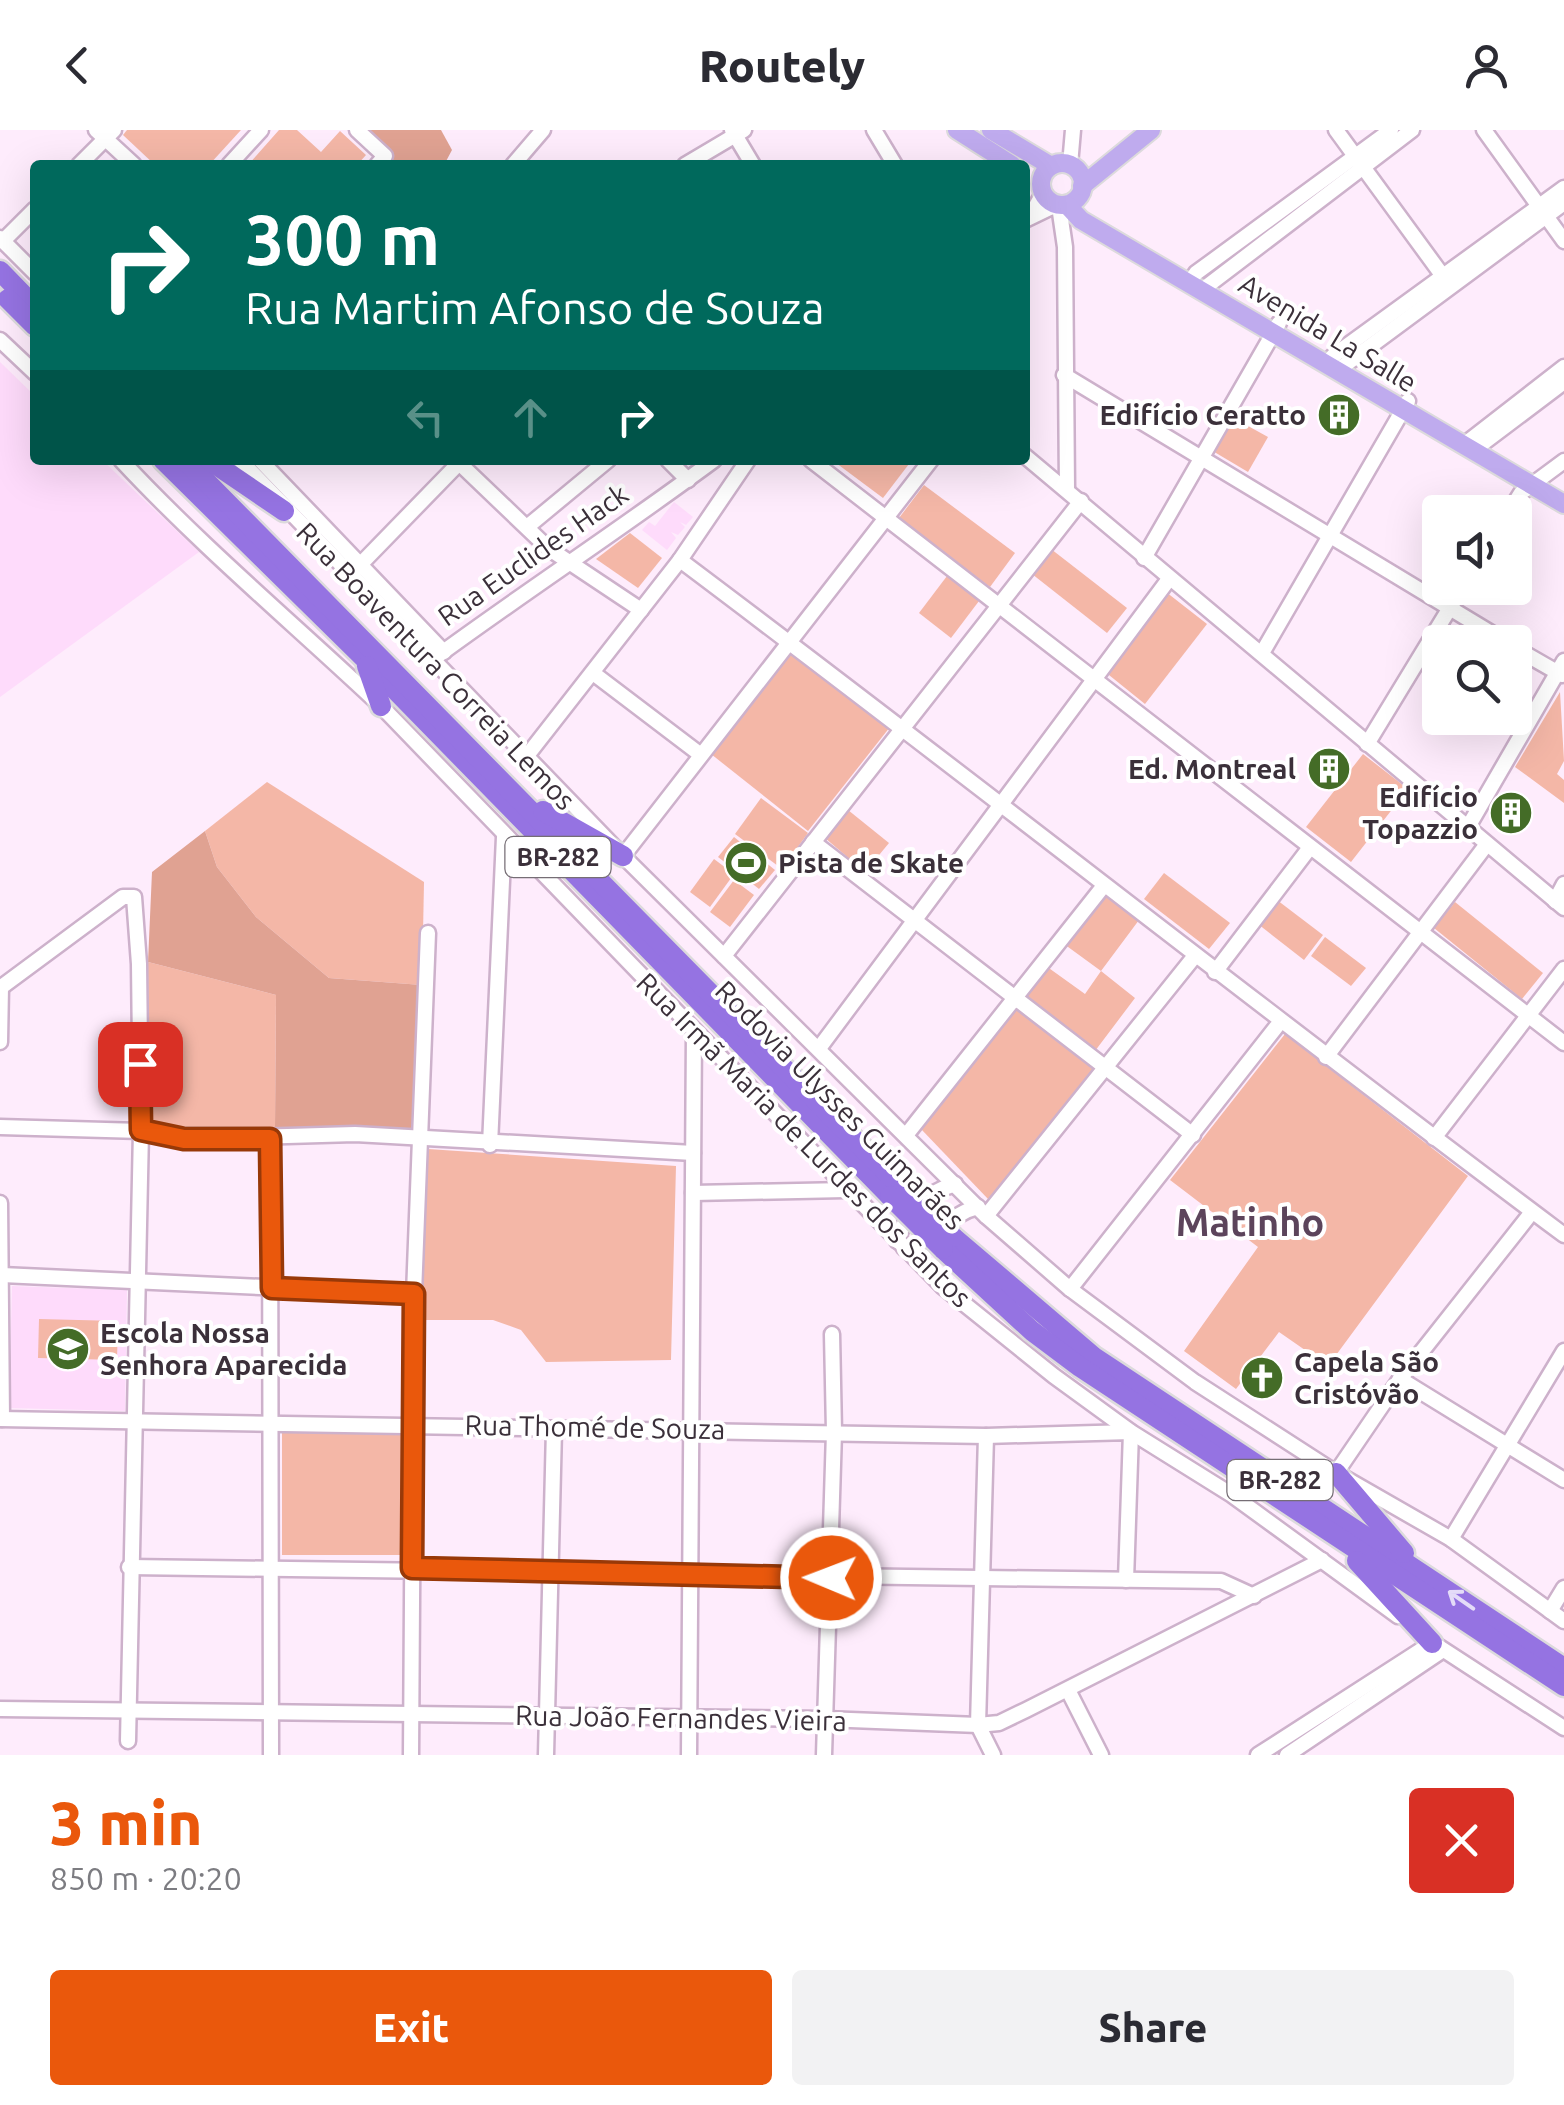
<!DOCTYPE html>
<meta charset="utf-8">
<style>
body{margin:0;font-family:Ubuntu,sans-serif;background:#f2f2f3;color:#2b2b33;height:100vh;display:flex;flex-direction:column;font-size:38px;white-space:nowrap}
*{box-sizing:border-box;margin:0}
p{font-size:32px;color:#7c7c81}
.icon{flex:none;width:55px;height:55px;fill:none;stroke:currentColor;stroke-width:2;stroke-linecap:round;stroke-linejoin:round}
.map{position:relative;height:1625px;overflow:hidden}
.details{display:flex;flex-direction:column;background:#fff;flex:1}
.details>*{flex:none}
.banner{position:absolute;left:30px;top:30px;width:1000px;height:305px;border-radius:10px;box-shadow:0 10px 40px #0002;background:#00695c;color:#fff;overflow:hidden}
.fabs{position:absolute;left:1422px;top:365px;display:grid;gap:20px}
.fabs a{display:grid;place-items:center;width:110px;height:110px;border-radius:10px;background:#fff;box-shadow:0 10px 40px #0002;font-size:50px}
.pin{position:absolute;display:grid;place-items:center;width:85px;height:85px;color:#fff;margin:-42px;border-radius:20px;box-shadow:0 5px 15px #0006}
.me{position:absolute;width:110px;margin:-55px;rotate:271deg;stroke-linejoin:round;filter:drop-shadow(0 0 8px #0008)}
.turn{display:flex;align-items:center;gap:35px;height:210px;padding:0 50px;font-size:45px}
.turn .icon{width:130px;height:130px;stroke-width:2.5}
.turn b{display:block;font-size:70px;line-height:85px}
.lanes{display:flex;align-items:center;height:95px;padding:0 50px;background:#0003;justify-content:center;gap:50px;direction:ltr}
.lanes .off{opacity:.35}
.round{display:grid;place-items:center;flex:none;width:105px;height:105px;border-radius:10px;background:#f2f2f3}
.overview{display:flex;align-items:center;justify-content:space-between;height:170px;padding:0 50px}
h1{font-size:60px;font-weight:800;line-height:75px;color:#ea580c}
.cta{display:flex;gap:20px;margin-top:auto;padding:20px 50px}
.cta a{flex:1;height:115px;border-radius:10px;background:#ea580c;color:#fff;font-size:40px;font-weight:800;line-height:115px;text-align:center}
.cta a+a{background:#f2f2f3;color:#2b2b33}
header{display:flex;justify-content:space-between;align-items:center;height:130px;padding:0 50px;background:#fff;font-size:45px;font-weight:800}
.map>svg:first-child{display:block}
.built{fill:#fedbfb}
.green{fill:#f4b7a7}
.forest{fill:#e0a292}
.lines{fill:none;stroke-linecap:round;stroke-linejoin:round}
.minor-casing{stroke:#cdb1cb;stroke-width:19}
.major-casing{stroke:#dcdadc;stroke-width:22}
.highway-casing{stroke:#dcdadc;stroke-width:25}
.minor{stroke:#fff;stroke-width:14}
.major{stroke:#bfabee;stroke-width:18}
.highway{stroke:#9573e2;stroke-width:20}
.highway-bridge-casing{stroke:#dcdadc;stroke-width:25;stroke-linecap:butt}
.highway-bridge{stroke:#9573e2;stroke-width:20}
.oneway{stroke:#e4dcf8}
.route-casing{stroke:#983908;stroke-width:25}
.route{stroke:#ea580c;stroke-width:18}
.labels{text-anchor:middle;stroke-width:8;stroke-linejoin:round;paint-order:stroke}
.shield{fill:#fff;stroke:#766e75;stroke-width:2.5}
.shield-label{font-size:25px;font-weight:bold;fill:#3b303a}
.street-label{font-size:28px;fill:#3b303a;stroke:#fff}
.poi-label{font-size:28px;font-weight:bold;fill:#3b303a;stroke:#fff;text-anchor:end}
.district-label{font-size:38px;font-weight:bold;fill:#5c445b;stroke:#fff}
</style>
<header><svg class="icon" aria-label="back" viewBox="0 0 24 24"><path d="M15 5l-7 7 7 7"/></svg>Routely<svg class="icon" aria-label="person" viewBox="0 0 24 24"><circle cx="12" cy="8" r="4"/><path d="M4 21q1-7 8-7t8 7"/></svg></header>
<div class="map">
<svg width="1564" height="1625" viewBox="0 0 1564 1625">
<rect width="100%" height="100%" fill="#feecfc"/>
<g class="built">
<path d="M 0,232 L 35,266 L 35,330 L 102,330 L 199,422 L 0,567 Z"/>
<path d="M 674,372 L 693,387 L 686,395 L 680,392 L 685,397 L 678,405 L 671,402 L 676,408 L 667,420 L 642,400 L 649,392 L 655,396 Z"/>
<path d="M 12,1156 L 127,1160 L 125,1281 L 9,1278 Z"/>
</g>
<g class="green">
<path d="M 127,0 L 241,0 L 209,35 L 155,35 L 123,5 Z"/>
<path d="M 279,0 L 297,0 L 321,22 L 340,1 L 366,25 L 357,35 L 248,35 Z"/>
<path d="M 1230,286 L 1268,307 L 1248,342 L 1211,320 Z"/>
<path d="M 832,330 L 912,330 L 883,368 Z"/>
<path d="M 924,355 L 1015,423 L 990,457 L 899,388 Z"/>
<path d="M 630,403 L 662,428 L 638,458 L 596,429 Z"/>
<path d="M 1051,419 L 1127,478 L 1107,503 L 1032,444 Z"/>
<path d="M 947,446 L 979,471 L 951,508 L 919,483 Z"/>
<path d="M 1166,462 L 1207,494 L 1145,574 L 1104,541 Z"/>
<path d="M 793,520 L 890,597 L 808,701 L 711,624 Z"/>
<path d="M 1560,562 L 1564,631 L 1557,644 L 1564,650 L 1564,673 L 1515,637 Z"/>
<path d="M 1363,624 L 1408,659 L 1351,732 L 1306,697 Z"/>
<path d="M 267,652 L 424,752 L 422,855 L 329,848 L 256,787 L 217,737 L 205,701 Z"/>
<path d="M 761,668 L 808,703 L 782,739 L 735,704 Z"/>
<path d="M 848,680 L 889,713 L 865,742 L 825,708 Z"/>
<path d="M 734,707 L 775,740 L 759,759 L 718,727 Z"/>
<path d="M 714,729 L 734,744 L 710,777 L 690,762 Z"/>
<path d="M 1164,743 L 1230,793 L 1209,819 L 1144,769 Z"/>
<path d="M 734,750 L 754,765 L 730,797 L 710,782 Z"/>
<path d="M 1102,763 L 1139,790 L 1101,841 L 1135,868 L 1095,921 L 1023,866 L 1046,836 L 1085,864 L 1101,841 L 1064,814 Z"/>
<path d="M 1277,770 L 1323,805 L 1304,830 L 1258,794 Z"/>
<path d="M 1455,772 L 1543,843 L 1522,869 L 1434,798 Z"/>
<path d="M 1325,807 L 1366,838 L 1351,856 L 1311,826 Z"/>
<path d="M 148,832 L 276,865 L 275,997 L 149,996 Z"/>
<path d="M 1017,878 L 1094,940 L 989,1070 L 921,999 Z"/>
<path d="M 1285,904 L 1468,1046 L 1328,1236 L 1279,1202 L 1236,1259 L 1184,1221 L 1258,1117 L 1170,1050 Z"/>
<path d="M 428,1019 L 676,1036 L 671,1230 L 546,1232 L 521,1200 L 493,1190 L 421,1190 Z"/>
<path d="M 39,1189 L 118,1191 L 117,1230 L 38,1228 Z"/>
<path d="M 282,1299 L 402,1300 L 402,1425 L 282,1425 Z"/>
</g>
<g class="forest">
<path d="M 363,0 L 441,0 L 452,20 L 444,35 L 385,35 Z"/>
<path d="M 205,701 L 217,737 L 256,787 L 329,848 L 422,855 L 418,1004 L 275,997 L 276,865 L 148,832 L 152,742 Z"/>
</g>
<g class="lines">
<g class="minor-casing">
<g id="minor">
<path d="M 96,0 L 134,35"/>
<path d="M 357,0 L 385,26 L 377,35"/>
<path d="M 732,0 L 753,35"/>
<path d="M 874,0 L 895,35"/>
<path d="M 1336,0 L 1445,149"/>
<path d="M 1484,0 L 1564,111"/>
<path d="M 79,35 L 114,0"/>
<path d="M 229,35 L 261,0"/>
<path d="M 513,35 L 543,0"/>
<path d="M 685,35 L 744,0"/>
<path d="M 1070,35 L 1073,0"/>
<path d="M 1059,76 L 1065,117 L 1067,359"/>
<path d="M 1031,85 L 1043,63"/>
<path d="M 1025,90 L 1056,75"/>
<path d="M 0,108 L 35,143"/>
<path d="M 3,111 L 35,79"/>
<path d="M 1189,153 L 1196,143 L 1391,0"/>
<path d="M 1202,160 L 1412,0"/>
<path d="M 0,210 L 35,243"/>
<path d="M 1327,234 L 1333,226 L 1564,58"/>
<path d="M 1338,240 L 1564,73"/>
<path d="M 1064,245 L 1506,512"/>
<path d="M 1465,314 L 1564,237"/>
<path d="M 1474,320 L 1564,252"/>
<path d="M 1025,326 L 1564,778"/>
<path d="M 121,330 C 202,417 294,494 381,576 L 942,1156 L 1054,1246 L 1131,1302 L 1232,1365 L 1398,1486"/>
<path d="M 240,330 L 623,726 L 986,1086 L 1070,1159 L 1195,1252 L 1336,1343 L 1451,1409 L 1564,1491"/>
<path d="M 260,330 L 444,522"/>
<path d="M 456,330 L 548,418 L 641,480"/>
<path d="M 668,330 L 688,350"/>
<path d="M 811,330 L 1564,913"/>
<path d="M 1509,382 L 1521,363 L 1564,331"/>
<path d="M 527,397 L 608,330"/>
<path d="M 1144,428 L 1279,193"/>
<path d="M 680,430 C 977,653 1267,883 1564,1105"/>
<path d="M 355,440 L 462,330"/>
<path d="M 1515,518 L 1562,545"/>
<path d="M 1262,523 L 1408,271"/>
<path d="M 432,530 C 526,461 621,399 714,330"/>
<path d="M 593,543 L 701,625"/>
<path d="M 1367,614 L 1462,458"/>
<path d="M 526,627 L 680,430 L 748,330"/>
<path d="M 1468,697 L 1564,531"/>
<path d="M 813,712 L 1193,1005"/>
<path d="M 623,726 L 931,330"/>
<path d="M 1555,771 L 1564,754"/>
<path d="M 724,826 L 1081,371"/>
<path d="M 1215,842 L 1308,720"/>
<path d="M 0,858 L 123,767 L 134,767 L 139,834 L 141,1001 L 128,1611"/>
<path d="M 0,912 L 1,857"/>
<path d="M 820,917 L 1169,449"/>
<path d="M 1326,927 L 1487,714"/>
<path d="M 0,997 L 141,1001 L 184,1009 L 355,1004 L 693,1023"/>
<path d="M 907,1004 L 1102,758"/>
<path d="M 1434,1008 L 1564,839"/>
<path d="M 270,1009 L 271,1625"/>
<path d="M 490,1015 L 504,707"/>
<path d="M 693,1063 L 846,1060"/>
<path d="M 0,1073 L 2,1289"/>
<path d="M 986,1086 L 1194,827"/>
<path d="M 897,1111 C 907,1080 924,1064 955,1054"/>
<path d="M 904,1118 C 935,1112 948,1084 978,1077"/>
<path d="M 2,1145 L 414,1164"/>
<path d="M 1070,1159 L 1281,891"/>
<path d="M 1400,1249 L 1564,1350"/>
<path d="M 0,1289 L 986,1306 L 1131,1302 L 1126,1450"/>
<path d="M 986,1306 L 978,1595 L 993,1625"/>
<path d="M 1336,1343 L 1400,1249 L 1532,1082"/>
<path d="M 1451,1409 L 1564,1221"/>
<path d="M 129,1437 L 1221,1451 L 1254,1466"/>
<path d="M 1550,1481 L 1564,1458"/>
<path d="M 1427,1509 L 1564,1598"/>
<path d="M 1068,1560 L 1101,1625"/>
<path d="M 0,1579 L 825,1589 L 978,1595 L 999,1593 L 1026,1580 L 1322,1430"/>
<path d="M 411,1625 L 414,1164 L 428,803"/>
<path d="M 546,1625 L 554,1299"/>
<path d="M 689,1625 L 694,901"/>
<path d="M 824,1625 L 834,1302 L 832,1204"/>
<path d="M 1258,1625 L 1432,1513"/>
<path d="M 1287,1625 L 1443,1520"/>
</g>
</g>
<g class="major-casing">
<g id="major">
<path d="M 957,0 L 1012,35"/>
<path d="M 991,0 L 1051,36"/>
<circle cx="1062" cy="54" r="21"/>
<path d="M 1082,56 L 1151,0"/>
<path d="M 1067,75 L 1081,90 L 1564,374"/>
</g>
</g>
<g class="highway-casing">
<g id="highway">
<path d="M 0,141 L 35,177"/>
<path d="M 8,169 L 35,196"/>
<path d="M 163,330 L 365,529 L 890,1066"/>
<path d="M 185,330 L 899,1055"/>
<path d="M 209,330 L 284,381"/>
<path d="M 367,536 L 381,576"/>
<path d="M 543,681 L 623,726"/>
<path d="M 953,1107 L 1094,1227 L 1564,1538"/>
<path d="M 943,1119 L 1032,1201 L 1080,1237 L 1564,1556"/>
<path d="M 1336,1343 L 1404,1423"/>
<path d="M 1357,1431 L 1432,1513"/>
</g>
</g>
<use href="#minor" class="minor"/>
<use href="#major" class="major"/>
<use href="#highway" class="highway"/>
<g class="highway-bridge-casing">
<g id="highway-bridge">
<path d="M 901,1057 L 953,1107"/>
<path d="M 890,1066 L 943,1119"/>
</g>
</g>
<use href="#highway-bridge" class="highway-bridge"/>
</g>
<defs><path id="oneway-shaft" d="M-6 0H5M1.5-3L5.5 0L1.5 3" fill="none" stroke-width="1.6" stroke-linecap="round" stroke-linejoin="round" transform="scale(2.5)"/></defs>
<use class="oneway" href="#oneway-shaft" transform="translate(1461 1470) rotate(-145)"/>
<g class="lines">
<g class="route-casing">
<path id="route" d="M 140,934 L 141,1000 L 184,1009 L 270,1009 L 272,1158 L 414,1164 L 412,1438 L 831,1448"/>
</g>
<use href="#route" class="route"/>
</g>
<defs>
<g id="building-disc" transform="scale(2.25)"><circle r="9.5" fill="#446c27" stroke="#fff"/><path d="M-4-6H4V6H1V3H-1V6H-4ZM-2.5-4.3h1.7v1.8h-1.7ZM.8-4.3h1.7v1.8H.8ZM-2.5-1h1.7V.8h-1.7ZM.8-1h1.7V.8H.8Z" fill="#fff"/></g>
<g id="stadium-disc" transform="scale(2.25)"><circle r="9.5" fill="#446c27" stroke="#fff"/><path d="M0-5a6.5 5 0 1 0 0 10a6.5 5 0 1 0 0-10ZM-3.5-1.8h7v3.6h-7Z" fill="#fff"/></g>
<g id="school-disc" transform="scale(2.25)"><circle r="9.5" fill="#446c27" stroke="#fff"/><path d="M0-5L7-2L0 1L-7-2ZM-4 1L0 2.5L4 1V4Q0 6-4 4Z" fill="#fff"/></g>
<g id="church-disc" transform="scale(2.25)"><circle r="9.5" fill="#446c27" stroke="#fff"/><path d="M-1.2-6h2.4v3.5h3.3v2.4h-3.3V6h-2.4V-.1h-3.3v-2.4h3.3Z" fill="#fff"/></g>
</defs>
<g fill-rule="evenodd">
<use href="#building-disc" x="1339" y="285"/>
<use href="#building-disc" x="1329" y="639"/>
<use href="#building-disc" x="1511" y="683"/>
<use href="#stadium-disc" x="746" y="733"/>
<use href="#school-disc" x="68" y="1219"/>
<use href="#church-disc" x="1262" y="1248"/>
</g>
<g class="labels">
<g class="shield">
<rect x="505.5" y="707" width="105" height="40" rx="8"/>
<rect x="1227.5" y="1330" width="105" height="40" rx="8"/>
</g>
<g class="shield-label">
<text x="558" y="736">BR-282</text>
<text x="1280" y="1359">BR-282</text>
</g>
<g class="street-label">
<text transform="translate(1328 203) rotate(31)" y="10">Avenida La Salle</text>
<text transform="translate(533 425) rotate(-35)" y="10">Rua Euclides Hack</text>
<text transform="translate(436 536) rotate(46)" y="10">Rua Boaventura Correia Lemos</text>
<text transform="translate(840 975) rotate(45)" y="10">Rodovia Ulysses Guimarães</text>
<text transform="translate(804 1010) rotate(45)" y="10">Rua Irmã Maria de Lurdes dos Santos</text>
<text transform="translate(595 1297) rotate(1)" y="10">Rua Thomé de Souza</text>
<text transform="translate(681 1588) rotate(1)" y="10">Rua João Fernandes Vieira</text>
</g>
<g class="poi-label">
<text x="1306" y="295">Edifício Ceratto</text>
<text x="1296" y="649">Ed. Montreal</text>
<text x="1478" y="677">Edifício<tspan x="1478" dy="32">Topazzio</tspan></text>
<text x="778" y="743" text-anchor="start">Pista de Skate</text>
<text x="100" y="1213" text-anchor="start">Escola Nossa<tspan x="100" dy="32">Senhora Aparecida</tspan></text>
<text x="1294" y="1242" text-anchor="start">Capela São<tspan x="1294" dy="32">Cristóvão</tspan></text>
</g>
<g class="district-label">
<text x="1250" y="1106">Matinho</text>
</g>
</g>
</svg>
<div class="fabs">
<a><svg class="icon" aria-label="sound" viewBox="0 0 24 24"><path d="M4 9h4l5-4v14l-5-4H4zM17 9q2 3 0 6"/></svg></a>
<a><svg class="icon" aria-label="search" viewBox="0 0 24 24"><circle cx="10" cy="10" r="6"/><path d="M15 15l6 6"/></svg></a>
</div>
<div class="pin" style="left:140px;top:934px;background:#d93025"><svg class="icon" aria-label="arrive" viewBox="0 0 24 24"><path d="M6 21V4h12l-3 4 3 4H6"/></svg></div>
<svg class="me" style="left:831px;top:1448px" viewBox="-20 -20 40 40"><circle r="17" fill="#ea580c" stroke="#fff" stroke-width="3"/><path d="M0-11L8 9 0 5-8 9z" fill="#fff"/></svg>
<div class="banner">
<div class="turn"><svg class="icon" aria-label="right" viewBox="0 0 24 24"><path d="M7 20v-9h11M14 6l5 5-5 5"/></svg><div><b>300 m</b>Rua Martim Afonso de Souza</div></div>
<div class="lanes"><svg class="icon off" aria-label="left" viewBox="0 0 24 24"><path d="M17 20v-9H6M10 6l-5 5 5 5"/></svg><svg class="icon off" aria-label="ahead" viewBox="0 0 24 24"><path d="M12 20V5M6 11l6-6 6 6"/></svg><svg class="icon" aria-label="right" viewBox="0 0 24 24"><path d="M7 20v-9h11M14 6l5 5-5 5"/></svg></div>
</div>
</div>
<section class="details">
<div class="overview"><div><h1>3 min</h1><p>850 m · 20:20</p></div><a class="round" style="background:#d93025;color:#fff"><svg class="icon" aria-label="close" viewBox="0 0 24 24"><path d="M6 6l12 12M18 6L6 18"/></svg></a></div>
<div class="cta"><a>Exit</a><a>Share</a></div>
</section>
